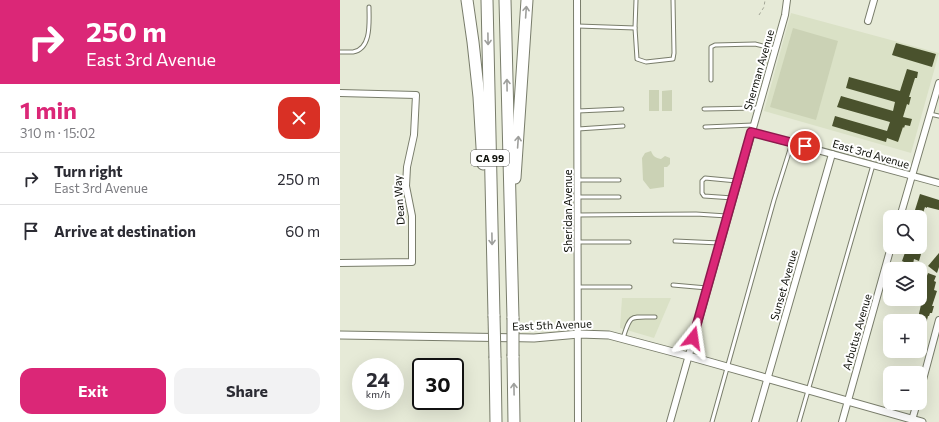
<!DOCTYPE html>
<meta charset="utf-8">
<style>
body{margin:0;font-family:Commissioner,sans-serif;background:#f2f2f3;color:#2b2b33;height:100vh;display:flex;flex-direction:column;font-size:15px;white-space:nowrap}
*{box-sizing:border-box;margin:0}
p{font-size:13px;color:#7c7c81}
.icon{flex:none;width:22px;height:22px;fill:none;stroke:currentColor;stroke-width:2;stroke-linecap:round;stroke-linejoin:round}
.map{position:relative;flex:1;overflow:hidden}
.side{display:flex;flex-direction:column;background:#fff;width:340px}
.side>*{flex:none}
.banner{background:#db2777;color:#fff;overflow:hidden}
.buttons{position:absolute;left:543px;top:210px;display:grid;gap:8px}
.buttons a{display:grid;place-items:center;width:44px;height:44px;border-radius:8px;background:#fff;box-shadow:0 4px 16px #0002;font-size:20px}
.speed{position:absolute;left:12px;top:358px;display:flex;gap:8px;font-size:20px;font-weight:700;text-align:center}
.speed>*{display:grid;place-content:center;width:52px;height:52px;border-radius:50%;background:#fff;box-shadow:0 4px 16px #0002;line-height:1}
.speed small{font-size:10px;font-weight:400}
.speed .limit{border:2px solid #111;border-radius:6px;background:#fff;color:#111}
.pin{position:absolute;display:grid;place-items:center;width:34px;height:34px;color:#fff;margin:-17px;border:2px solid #fff;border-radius:50%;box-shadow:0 1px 4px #0007}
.me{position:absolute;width:44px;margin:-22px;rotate:15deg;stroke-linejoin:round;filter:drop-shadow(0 0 3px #0008)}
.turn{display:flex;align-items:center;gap:14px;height:84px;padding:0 20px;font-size:18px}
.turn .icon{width:52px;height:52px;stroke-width:2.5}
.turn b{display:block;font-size:28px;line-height:34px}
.round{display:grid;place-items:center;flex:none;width:42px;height:42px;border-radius:12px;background:#f2f2f3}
.summary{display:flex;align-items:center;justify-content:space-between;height:68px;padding:0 20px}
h1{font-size:24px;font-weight:700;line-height:30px;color:#db2777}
.button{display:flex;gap:8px;margin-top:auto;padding:8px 20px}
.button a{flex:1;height:46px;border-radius:12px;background:#db2777;color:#fff;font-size:16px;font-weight:700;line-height:46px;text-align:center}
.button a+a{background:#f2f2f3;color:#2b2b33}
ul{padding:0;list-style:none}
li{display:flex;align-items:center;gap:12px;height:52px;padding:0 20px;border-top:1px solid #e1e1e2}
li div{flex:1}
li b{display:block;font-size:15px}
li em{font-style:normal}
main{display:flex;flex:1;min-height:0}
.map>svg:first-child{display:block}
.built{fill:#dae1c6}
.green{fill:#cbd2b5}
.building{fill:#4a522d}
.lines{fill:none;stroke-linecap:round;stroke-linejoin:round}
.service-casing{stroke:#797d6b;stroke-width:5}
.minor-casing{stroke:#797d6b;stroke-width:8}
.tertiary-casing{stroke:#797d6b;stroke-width:9}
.motorway-casing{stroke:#797d6b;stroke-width:13}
.path{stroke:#a3a697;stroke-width:1;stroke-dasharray:3 3;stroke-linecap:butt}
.service{stroke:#fff;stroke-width:3}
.minor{stroke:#fff;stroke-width:6}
.tertiary{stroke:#fff;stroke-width:7}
.motorway{stroke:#fff;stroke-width:11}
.motorway-bridge-casing{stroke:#797d6b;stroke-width:13;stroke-linecap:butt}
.motorway-bridge{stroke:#fff;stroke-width:11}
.oneway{stroke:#9e9f9c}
.route-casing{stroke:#8e194d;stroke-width:10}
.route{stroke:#db2777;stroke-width:7}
.labels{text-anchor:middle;stroke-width:4;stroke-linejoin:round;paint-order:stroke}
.shield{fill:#fff;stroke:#565752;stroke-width:1}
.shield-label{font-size:10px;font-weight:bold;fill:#0d0f08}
.street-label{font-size:11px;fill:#0d0f08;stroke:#fff}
</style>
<main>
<section class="side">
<div class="banner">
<div class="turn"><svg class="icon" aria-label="right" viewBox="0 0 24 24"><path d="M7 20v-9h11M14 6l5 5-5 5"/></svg><div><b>250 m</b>East 3rd Avenue</div></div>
</div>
<div class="summary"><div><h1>1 min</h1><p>310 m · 15:02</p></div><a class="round" style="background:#d93025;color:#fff"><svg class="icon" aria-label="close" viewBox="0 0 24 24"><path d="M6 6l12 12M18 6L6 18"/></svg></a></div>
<ul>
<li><svg class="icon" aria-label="right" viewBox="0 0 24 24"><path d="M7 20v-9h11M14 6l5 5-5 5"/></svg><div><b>Turn right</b><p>East 3rd Avenue</p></div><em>250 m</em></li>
<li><svg class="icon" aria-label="arrive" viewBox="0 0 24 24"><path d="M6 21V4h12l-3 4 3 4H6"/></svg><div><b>Arrive at destination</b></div><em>60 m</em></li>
</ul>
<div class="button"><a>Exit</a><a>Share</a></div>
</section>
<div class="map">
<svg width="599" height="422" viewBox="0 0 599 422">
<rect width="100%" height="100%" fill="#e6ead7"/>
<g class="built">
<path d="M 451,13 L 599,53 L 571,153 L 424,111 Z"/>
<path d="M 282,298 L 331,298 L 314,338 L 280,328 Z"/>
</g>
<g class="green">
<path d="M 453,28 L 498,41 L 476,120 L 430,107 Z"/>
<rect x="309" y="90" width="10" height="21"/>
<path d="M 332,90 L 332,111 L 322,111 L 322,91 Z"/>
<path d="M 311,151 C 313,156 315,158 321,159 L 325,156 L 330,158 L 330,164 L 327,167 L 324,167 L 324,187 L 310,189 L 303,180 L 302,158 L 305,153 Z"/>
</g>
<g class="building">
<path d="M 556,43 L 596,54 L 592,67 L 552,55 Z"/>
<path d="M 567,69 L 578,72 L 577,78 L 575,78 L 569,97 L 571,97 L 569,105 L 567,104 L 563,117 L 572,119 L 570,126 L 565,125 L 564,128 L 563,127 L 558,142 L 547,138 L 546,142 L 492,126 L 495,116 L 547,131 L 550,122 L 497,107 L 501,96 L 553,111 L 555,102 L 506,88 L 509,77 L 560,91 Z"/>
<path d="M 580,194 L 599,200 L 599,210 L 587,207 L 587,208 L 585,207 L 583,213 L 575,210 Z"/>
<path d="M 567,247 L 578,247 L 577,252 L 581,254 L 579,261 L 574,259 L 572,269 L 561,269 L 564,262 L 562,261 Z"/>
<path d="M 599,253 L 599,267 L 597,273 L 588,266 Z"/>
<path d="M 588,273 L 596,276 L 594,281 L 596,282 L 594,290 L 597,291 L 592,306 L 594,306 L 592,313 L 590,313 L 589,316 L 588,316 L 586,324 L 587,324 L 584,337 L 580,336 L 580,318 L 578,318 L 583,296 L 580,295 Z"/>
</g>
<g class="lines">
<g class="service-casing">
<g id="service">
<path d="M 296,0 L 295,28 L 297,59 L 306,62 L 333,59 L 334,53 L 333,0"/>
<path d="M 238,26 L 295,28"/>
<path d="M 0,52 C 4,52 9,52 13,52 C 32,49 29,21 29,7"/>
<path d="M 371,80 L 371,47 L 375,45 L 415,44 L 435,49"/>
<path d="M 364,109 L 418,108"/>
<path d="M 238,111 L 282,109"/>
<path d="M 590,114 L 599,116"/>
<path d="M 365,127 L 413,125"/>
<path d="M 238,129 L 283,126"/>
<path d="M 238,180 L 279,180"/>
<path d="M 238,197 L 279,197"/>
<path d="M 393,198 L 364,196 L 362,193 L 362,181 L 365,178 L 397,181"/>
<path d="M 238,215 L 356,214 L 387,216"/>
<path d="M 335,241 L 380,243"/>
<path d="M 238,242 L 289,242"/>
<path d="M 333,285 L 367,288"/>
<path d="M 239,287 L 290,287"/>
<path d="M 283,338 C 291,314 289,317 315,317"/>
<path d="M 372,422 L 434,200 L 452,143"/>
<path d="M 459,422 L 533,165"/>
</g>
</g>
<g class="minor-casing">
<g id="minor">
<path d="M 237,0 L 238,422"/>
<path d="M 528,21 L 534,0"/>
<path d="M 0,93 L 76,95 L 74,135 L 67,167 L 66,186 L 72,216 L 72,262 L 0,263"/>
<path d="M 411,132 L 599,183"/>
<path d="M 560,217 L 599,83"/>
<path d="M 580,391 L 599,320"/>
<path d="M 572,420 L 577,403"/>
<path d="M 330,422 L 445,15 L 447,0"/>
<path d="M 415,422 L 492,154"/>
<path d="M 502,422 L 551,247"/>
</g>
</g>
<g class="tertiary-casing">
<path id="tertiary" d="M 0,335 L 194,338 L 239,334 L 269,335 L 348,356 L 582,422"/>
</g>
<g class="motorway-casing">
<g id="motorway">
<path d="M 127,0 L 133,42 L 139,97 L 143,164"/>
<path d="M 147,0 L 154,316"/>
<path d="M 165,0 L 173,318"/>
<path d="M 175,178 L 187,0"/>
<path d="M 173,356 L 174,422"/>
<path d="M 155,358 L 156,422"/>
</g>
</g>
<path class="path" d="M 419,15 L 424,7 L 425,0"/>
<use href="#service" class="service"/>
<use href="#minor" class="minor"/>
<use href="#tertiary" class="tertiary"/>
<use href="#motorway" class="motorway"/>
<g class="motorway-bridge-casing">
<g id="motorway-bridge">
<path d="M 154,316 L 155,358"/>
<path d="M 173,318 L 173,356"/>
</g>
</g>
<use href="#motorway-bridge" class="motorway-bridge"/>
</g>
<defs><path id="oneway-shaft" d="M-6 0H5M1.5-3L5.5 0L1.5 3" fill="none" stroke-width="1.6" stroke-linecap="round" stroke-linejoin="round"/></defs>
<g class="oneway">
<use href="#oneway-shaft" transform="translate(186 12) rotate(-86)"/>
<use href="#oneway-shaft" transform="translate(148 39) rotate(89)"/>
<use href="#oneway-shaft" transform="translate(167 85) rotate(-91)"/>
<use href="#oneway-shaft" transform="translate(178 142) rotate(-86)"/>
<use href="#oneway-shaft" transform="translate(152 239) rotate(89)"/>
<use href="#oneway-shaft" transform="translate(174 389) rotate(-91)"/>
</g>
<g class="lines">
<g class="route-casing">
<path id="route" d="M 353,338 L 411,132 L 465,146"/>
</g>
<use href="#route" class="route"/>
</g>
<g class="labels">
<rect class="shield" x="131" y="150" width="38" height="16" rx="3"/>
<g class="shield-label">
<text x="150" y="162">CA 99</text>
</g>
<g class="street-label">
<text transform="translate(419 70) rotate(-74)" y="4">Sherman Avenue</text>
<text transform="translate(531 154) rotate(16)" y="4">East 3rd Avenue</text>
<text transform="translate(59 200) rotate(-94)" y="4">Dean Way</text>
<text transform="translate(228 211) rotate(-90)" y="4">Sheridan Avenue</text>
<text transform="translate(444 285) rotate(-74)" y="4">Sunset Avenue</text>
<text transform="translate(212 325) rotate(-2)" y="4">East 5th Avenue</text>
<text transform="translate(517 332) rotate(-74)" y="4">Arbutus Avenue</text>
</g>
</g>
</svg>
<div class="buttons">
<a><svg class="icon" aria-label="search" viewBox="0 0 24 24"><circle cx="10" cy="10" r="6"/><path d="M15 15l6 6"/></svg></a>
<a><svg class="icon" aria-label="layers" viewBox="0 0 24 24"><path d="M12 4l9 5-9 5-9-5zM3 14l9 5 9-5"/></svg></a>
<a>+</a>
<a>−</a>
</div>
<div class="speed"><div>24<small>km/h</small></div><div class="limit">30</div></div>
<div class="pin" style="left:465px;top:146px;background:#d93025"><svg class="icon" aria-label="arrive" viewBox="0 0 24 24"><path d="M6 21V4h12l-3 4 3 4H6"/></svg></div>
<svg class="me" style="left:353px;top:338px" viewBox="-20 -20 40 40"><path d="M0-17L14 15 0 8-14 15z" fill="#db2777" stroke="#fff" stroke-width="4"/></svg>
</div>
</main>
